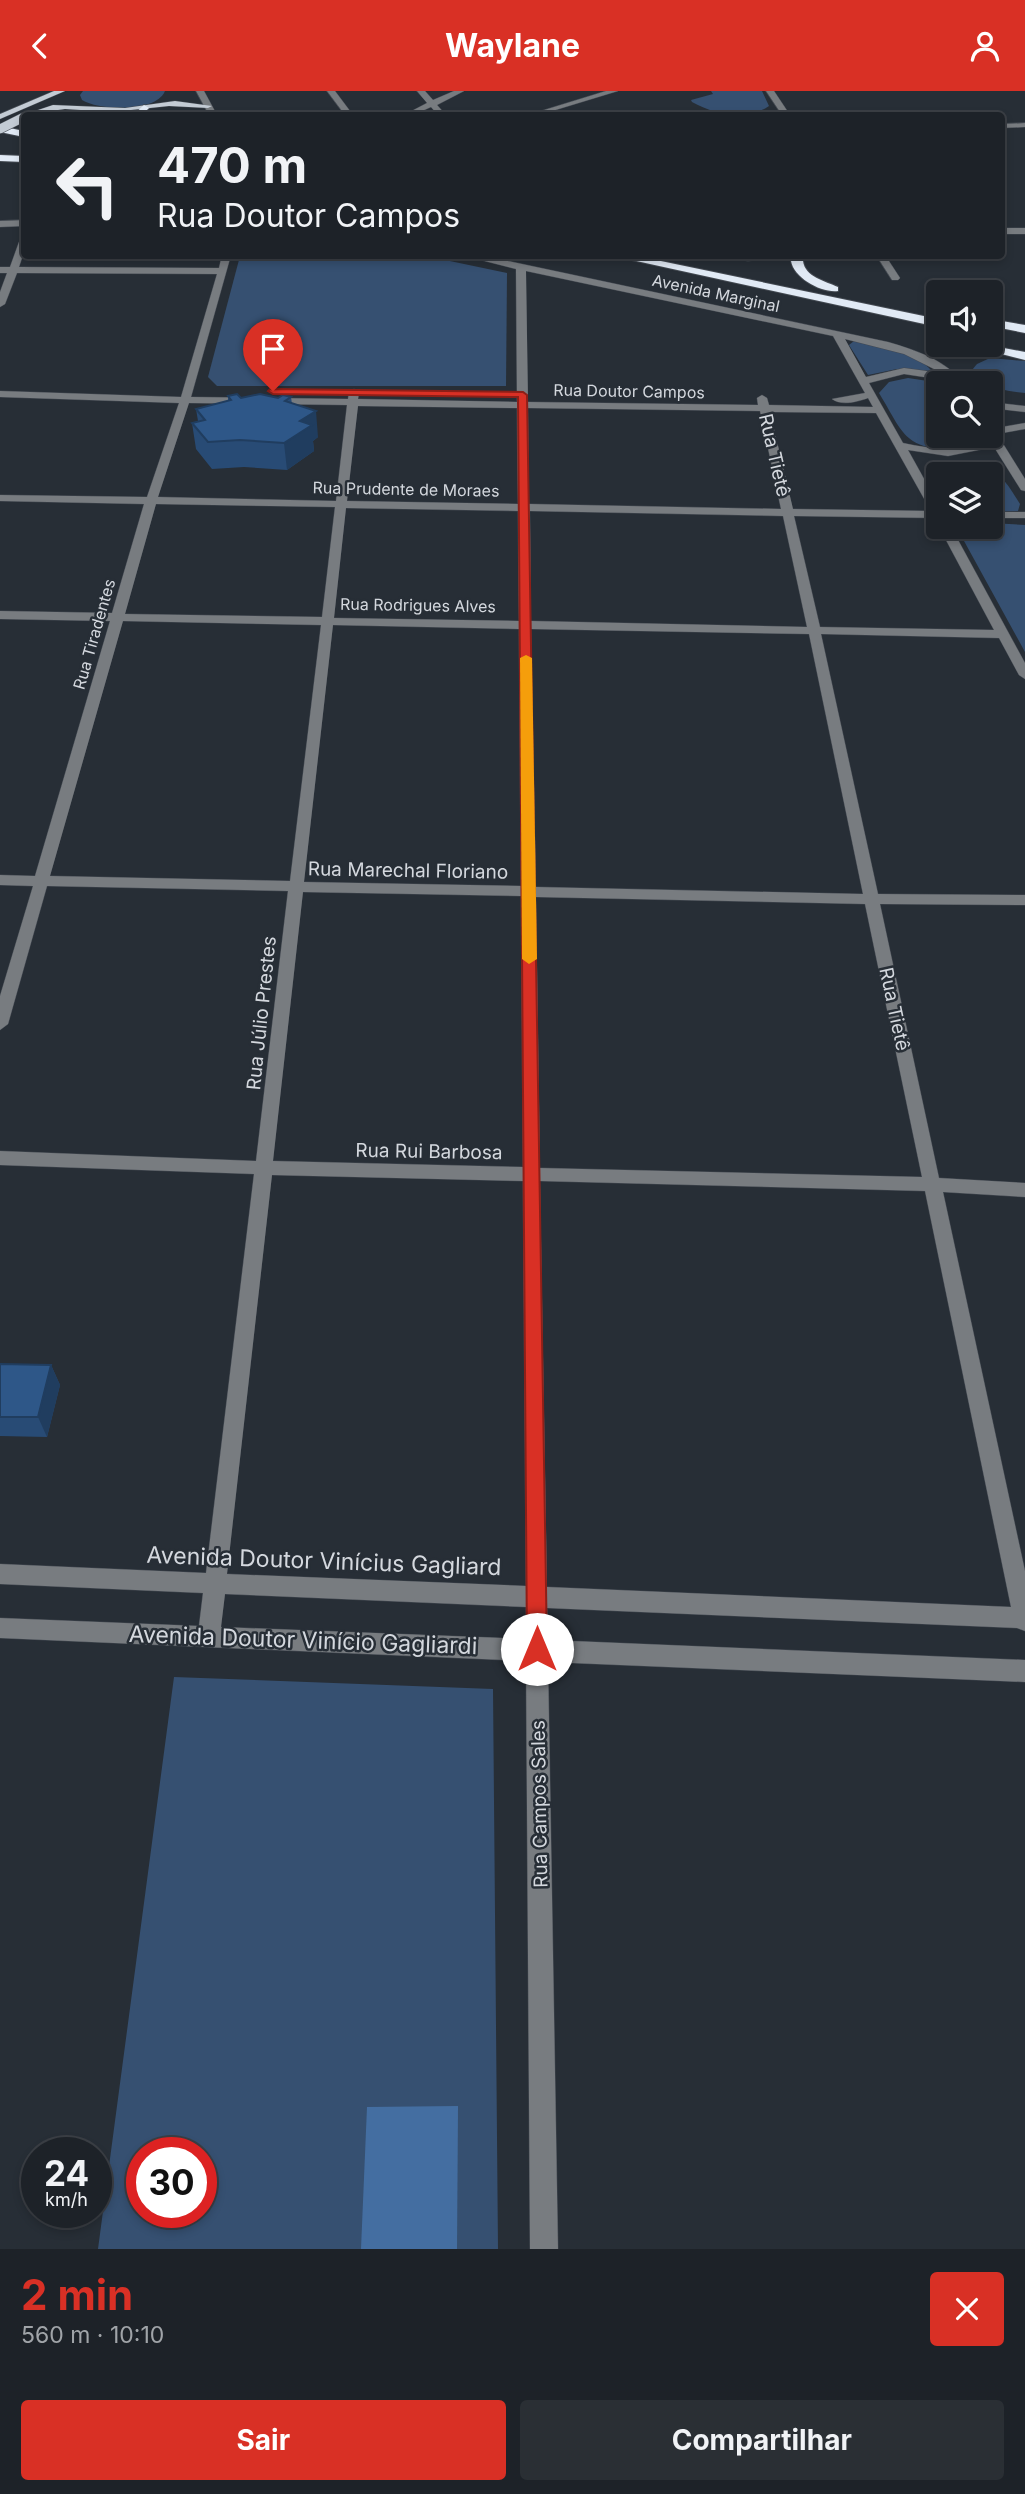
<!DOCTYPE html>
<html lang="pt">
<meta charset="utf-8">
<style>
body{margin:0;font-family:Inter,sans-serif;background:#2a2f34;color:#f1f3f6;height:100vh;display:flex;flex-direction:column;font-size:26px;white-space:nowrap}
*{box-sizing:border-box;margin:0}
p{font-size:23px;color:#a0a4a8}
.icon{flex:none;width:38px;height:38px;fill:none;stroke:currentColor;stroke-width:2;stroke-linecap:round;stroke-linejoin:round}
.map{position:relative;height:2158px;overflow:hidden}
.details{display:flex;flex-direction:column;background:#1d2228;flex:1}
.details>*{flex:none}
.banner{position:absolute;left:21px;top:21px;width:984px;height:147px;border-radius:7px;box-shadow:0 4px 10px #0003,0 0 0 2px #3b3f45;background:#1d2228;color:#f1f3f6;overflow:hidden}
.buttons{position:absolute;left:926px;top:189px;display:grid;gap:14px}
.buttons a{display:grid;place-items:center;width:77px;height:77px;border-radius:7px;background:#1d2228;box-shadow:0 4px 10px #0003,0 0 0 2px #3b3f45;font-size:35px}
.speed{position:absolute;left:21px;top:2046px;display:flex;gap:14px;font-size:35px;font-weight:700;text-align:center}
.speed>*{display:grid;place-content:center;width:91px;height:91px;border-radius:50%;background:#1d2228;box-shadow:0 4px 10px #0003,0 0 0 2px #3b3f45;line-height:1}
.speed small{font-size:18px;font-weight:400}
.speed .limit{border:10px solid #d22;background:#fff;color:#111}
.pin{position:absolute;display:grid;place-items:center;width:60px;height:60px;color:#fff;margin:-72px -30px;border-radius:50% 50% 50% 0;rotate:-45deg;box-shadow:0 0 7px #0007}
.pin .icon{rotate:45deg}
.me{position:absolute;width:77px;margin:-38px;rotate:0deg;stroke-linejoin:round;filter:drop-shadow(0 0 5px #0008)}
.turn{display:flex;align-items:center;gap:24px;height:147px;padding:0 21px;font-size:32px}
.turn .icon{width:91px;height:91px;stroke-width:2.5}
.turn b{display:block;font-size:49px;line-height:60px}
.round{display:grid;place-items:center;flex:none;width:74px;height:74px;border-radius:7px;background:#2a2f34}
.summary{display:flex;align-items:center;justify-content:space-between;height:119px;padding:0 21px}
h1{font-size:42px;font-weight:700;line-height:52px;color:#d93025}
.action{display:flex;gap:14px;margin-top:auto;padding:14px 21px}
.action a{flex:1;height:80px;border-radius:7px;background:#d93025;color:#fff;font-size:28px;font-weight:700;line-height:80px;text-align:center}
.action a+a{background:#2a2f34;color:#f1f3f6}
header{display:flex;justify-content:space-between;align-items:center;height:91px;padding:0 21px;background:#d93025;color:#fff;font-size:32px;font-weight:700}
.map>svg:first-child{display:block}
.green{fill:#365071;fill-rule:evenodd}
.water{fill:#446ea1}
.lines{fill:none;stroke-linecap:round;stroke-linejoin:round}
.minor-casing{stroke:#434951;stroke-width:1}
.major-casing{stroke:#434951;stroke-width:1}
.highway-casing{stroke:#434951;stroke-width:2}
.minor{fill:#787c80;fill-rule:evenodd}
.major{fill:#c3cbd4;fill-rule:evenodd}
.highway{fill:#e1eaf5;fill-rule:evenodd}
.major-bridge-casing{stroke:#434951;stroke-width:10;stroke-linecap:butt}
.major-bridge{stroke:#c3cbd4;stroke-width:9}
.wall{fill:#284b75}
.shaded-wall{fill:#203d5f}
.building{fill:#2e5788;stroke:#203d5f;stroke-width:2}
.route{fill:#d93025;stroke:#8d1f18;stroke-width:2}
.slow{fill:#f59e0b}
.labels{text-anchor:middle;stroke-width:5;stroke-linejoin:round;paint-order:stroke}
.far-street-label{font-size:16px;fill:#d4d8de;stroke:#272e36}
.street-label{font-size:19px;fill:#d4d8de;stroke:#272e36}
.near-street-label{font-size:23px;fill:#d4d8de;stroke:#272e36}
</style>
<header><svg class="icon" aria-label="back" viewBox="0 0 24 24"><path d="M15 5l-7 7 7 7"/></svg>Waylane<svg class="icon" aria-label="person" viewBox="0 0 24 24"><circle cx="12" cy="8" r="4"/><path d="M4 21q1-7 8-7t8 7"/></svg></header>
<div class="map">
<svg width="1025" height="2158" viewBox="0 0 1025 2158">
<rect width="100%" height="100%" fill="#272e36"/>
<g class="green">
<path d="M 83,0 L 165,0 C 156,22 100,20 82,9 L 80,4 Z"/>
<path d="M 711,0 L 762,0 L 769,15 C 745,31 716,24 692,11 L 691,9 L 713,3 Z"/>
<path d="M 240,165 L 426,165 L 507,182 L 506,295 L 217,295 L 208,286 Z"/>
<path d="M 854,250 C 879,256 915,260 932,280 L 897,278 L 868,284 L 849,254 Z"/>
<path d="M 990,267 L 1025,270 L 1025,302 C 1002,300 987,296 972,279 L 977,273 Z"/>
<path d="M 908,287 L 941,292 L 938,292 L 938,345 L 985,345 C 979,355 968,358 957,358 C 904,359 904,343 879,302 L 889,291 Z"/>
<path d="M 966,369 C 997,376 1004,387 1020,413 L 1018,420 L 991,421 L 990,383 L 938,383 L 938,409 L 928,389 L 930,378 L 945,370 Z"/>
<path d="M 991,432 L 1025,434 L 1025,561 L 958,439 L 960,436 L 990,436 Z"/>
<path d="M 174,1586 L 493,1598 L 498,2158 L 98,2158 ZM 142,2062 L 201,2062 L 201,2121 L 142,2121 Z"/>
</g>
<path class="water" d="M 458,2015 L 457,2158 L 361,2158 L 367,2016 Z"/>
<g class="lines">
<g class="minor-casing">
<g id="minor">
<path d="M 196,0 L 204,0 L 217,24 L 209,24 Z"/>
<path d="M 327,0 L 335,0 L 353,24 L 345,24 Z"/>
<path d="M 417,0 L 425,0 L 433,9 L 454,0 L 464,0 L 437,14 L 446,24 L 438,24 L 431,16 L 413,24 L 404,24 L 427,12 Z"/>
<path d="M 606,0 L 618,0 L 539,24 L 528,24 Z"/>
<path d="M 766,0 L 774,0 L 790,24 L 782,24 Z"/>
<path d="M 1025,32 L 1025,36 L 1001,37 L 1001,33 Z"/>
<path d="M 24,129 L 24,135 L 0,136 L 0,130 Z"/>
<rect x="1001" y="137" width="24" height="6"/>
<path d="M 24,148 L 24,161 L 19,176 L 219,177 L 222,164 L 231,164 L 191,306 L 348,308 L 349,301 L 354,298 L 359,301 L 358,308 L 517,311 L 516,178 L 461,164 L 480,164 L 888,251 C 915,259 946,269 963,292 L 904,283 L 869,292 L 903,352 C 933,359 961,360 991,351 L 987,345 L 990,345 L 990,338 L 1025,332 L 1025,338 L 997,343 L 1025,388 L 1025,400 L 1021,399 L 994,356 L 948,365 L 908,359 L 938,413 L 938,427 L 794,425 L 820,536 L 994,539 L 939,436 L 951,436 L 1025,572 L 1025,588 L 1019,584 L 999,547 L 821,543 L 878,803 L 1025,804 L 1025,814 L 880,813 L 939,1087 L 1025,1092 L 1025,1106 L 943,1101 L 1025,1480 L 1025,1540 L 1017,1537 L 547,1517 L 548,1549 L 1025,1569 L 1025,1591 L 548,1571 L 558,2158 L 530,2158 L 526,1570 L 0,1547 L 0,1527 L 199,1535 L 203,1502 L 0,1493 L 0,1473 L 206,1482 L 254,1083 L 0,1074 L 0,1060 L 256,1070 L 288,800 L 47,795 L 8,933 L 0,939 L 0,905 L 33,795 L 0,794 L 0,784 L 35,785 L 110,530 L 0,528 L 0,520 L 112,522 L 144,413 L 0,410 L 0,404 L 147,406 L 179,312 L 0,306 L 0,300 L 181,306 L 217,183 L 17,182 L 5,213 L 0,216 L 0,201 L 7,182 L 0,182 L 0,176 L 10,176 L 19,151 ZM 526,180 L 833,245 L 865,302 L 832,308 C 841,315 857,311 868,307 L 873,316 L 769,314 L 767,307 L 762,304 L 757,307 L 758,314 L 528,311 ZM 845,248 L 904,263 L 942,282 L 904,277 L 866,286 ZM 189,312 L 347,314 L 336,410 L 158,406 ZM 358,315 L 517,317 L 518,413 L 347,410 ZM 528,317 L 760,320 L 781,418 L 529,413 ZM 770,321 L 876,322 L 931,420 L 793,418 ZM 156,413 L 335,416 L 322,526 L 125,523 ZM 346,417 L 518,420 L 519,530 L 334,527 ZM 530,420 L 783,425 L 807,536 L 531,530 ZM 123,530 L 321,534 L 290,790 L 50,785 ZM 333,534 L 519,538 L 521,795 L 304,791 ZM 531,538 L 809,543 L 863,803 L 536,796 ZM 303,801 L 521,805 L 523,1076 L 273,1070 ZM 536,806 L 865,813 L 922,1086 L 540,1077 ZM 272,1084 L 523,1090 L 526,1495 L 227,1483 ZM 540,1090 L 925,1100 L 1011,1516 L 547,1496 ZM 225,1503 L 526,1516 L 526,1548 L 221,1536 Z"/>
<path d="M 722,164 L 794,164 L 748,170 Z"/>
<path d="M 876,164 L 885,164 L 900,187 L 898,189 L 892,189 Z"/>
<path d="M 990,311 L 1025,315 L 1025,321 L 990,317 Z"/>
<rect x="990" y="421" width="35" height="6"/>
</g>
</g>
<g class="major-casing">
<g id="major">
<path d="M 54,0 L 65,0 L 0,28 L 0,23 Z"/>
<path d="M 175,10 L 212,15 L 208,17 L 169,15 L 112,21 L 65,18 L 23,24 L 53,14 L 125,17 Z"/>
</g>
</g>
<g class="highway-casing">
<g id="highway">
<path d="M 144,14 L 149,17 L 142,24 L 133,24 Z"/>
<path d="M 0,35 L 24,40 L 24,46 L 0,41 Z"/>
<path d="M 0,64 L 24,65 L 24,71 L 0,70 Z"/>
<path d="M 609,164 L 632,164 L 938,228 L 938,236 Z"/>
<path d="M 795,164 L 806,164 L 803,170 C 805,186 825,190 838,196 L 838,200 C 821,202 794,187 791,170 Z"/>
<path d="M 990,228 L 1025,234 L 1025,242 L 990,235 Z"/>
<path d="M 966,254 L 988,254 L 1025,261 L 1025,269 Z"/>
</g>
</g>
<use href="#minor" class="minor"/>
<use href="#major" class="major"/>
<use href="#highway" class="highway"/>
<g class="major-bridge-casing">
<path id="major-bridge" d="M 0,38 L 24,26"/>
</g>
<use href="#major-bridge" class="major-bridge"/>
</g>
<g class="wall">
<path d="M 228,305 L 241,307 L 291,306 L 292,313 L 318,346 L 313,350 L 314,360 L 287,379 L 244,376 L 212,378 L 196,358 L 192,332 L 198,330 L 196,318 L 228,310 Z"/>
<path d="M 0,1273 L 51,1274 L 60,1294 L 47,1346 L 0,1345 Z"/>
</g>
<g class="shaded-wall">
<path d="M 316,320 L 318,346 L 313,350 L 314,360 L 287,379 L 284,352 L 300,330 Z"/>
<path d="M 51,1274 L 60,1294 L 47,1346 L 38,1326 Z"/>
</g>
<g class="building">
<path d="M 237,303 L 241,307 L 260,303 L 278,307 L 283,304 L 291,306 L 285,310 L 316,320 L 300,330 L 312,334 L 284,352 L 240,349 L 208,351 L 192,332 L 205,329 L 196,318 L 231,309 L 228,305 Z"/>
<path d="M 0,1273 L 51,1274 L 38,1326 L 0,1326 Z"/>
</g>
<path class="route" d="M 270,298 L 523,301 L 527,304 L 547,1558 L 544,1565 L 537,1567 L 530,1565 L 527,1558 L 518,306 L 273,303 L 268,300 Z"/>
<path class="slow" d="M 526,564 L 532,567 L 537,868 L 529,873 L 522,868 L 520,567 Z"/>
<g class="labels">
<g class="far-street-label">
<text transform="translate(716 202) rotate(12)" y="6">Avenida Marginal</text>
<text transform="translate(629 300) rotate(1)" y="6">Rua Doutor Campos</text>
<text transform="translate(406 398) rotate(1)" y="6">Rua Prudente de Moraes</text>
<text transform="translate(418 514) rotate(1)" y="6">Rua Rodrigues Alves</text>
<text transform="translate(94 543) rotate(-74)" y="6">Rua Tiradentes</text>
</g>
<g class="street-label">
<text transform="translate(775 364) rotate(77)" y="7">Rua Tietê</text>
<text transform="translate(408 779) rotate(1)" y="7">Rua Marechal Floriano</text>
<text transform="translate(895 918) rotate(78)" y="7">Rua Tietê</text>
<text transform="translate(261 922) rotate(-84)" y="7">Rua Júlio Prestes</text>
<text transform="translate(429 1060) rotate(1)" y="7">Rua Rui Barbosa</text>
<text transform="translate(539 1713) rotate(-91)" y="7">Rua Campos Sales</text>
</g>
<g class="near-street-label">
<text transform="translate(324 1470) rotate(2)" y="8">Avenida Doutor Vinícius Gagliard</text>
<text transform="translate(303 1549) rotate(2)" y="8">Avenida Doutor Vinício Gagliardi</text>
</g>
</g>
</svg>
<div class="buttons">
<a><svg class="icon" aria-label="sound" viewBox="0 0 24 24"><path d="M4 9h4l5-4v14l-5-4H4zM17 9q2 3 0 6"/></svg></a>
<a><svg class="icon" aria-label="search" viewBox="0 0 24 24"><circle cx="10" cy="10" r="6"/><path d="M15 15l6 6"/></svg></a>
<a><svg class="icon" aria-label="layers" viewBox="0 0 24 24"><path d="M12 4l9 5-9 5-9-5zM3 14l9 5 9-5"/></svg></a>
</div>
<div class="speed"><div>24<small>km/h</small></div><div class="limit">30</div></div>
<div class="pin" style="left:273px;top:300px;background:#d93025"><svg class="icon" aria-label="arrive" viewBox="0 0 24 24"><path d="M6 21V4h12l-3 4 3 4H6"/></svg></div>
<svg class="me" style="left:537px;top:1558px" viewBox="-20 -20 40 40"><circle r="19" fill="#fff"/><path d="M0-13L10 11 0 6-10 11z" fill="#d93025"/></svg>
<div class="banner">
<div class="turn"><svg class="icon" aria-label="left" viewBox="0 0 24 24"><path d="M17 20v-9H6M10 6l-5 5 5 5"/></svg><div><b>470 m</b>Rua Doutor Campos</div></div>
</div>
</div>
<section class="details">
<div class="summary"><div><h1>2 min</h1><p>560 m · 10:10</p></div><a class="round" style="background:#d93025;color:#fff"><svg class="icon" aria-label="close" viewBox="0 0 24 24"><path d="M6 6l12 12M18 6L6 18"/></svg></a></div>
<div class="action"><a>Sair</a><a>Compartilhar</a></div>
</section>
